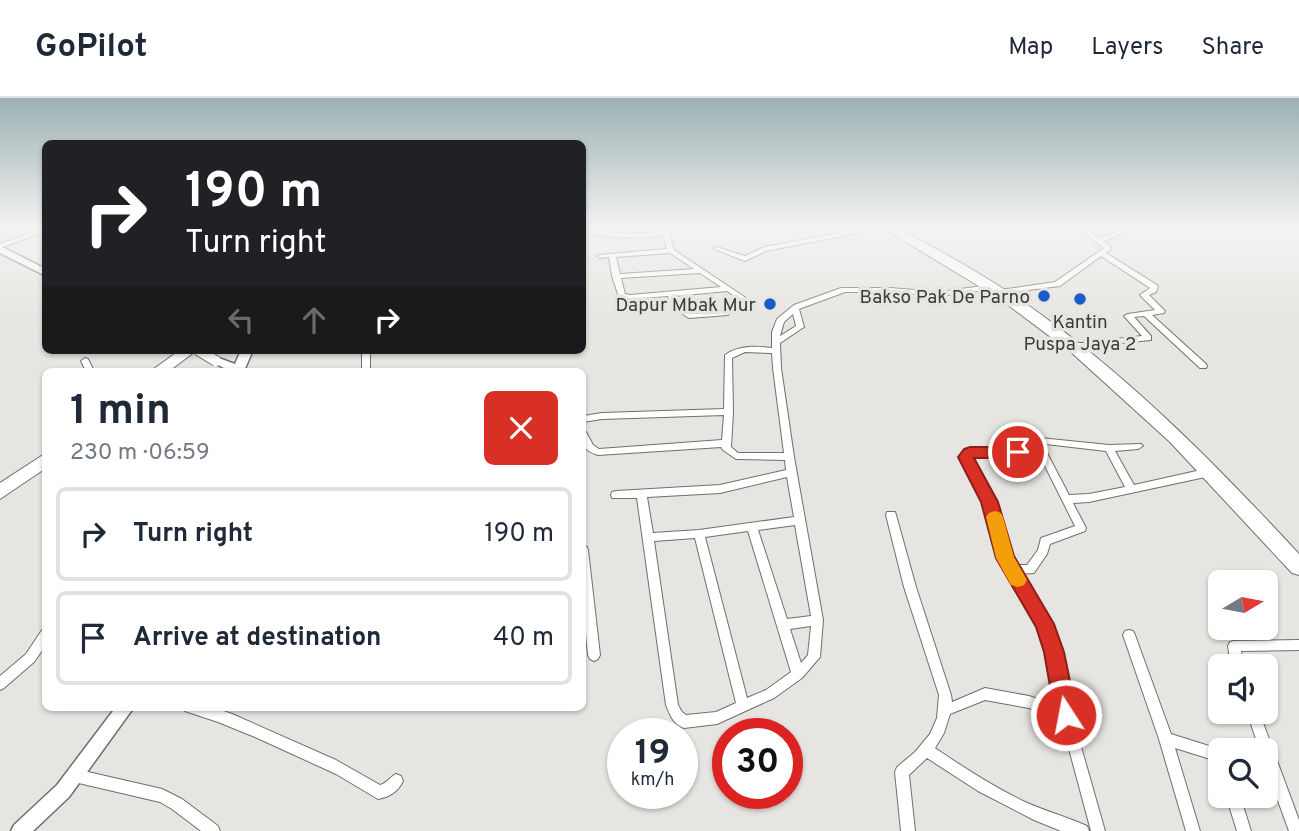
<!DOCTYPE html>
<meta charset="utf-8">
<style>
body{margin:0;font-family:Overpass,sans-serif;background:#f6f6f7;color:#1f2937;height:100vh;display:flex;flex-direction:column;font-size:26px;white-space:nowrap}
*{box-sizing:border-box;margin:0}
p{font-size:23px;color:#747a83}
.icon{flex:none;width:38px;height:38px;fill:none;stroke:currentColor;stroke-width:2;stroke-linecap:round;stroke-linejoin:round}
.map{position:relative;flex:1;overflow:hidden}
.panel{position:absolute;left:42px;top:270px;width:544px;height:343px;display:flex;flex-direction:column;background:#fff;border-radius:10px;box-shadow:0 2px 5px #0004}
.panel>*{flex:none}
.banner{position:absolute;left:42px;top:42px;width:544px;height:214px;border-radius:10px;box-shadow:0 2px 5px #0004;background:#202124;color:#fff;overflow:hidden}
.needle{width:46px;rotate:80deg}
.fabs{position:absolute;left:1208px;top:472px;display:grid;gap:14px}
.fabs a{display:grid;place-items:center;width:70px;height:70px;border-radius:10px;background:#fff;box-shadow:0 2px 5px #0004;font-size:35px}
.speed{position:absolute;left:607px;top:620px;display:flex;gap:14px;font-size:35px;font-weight:700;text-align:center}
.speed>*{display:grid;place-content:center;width:91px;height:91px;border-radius:50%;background:#fff;box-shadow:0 2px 5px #0004;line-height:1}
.speed small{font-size:18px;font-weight:400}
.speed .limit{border:10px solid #d22;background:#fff;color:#111}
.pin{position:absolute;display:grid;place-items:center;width:60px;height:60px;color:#fff;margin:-30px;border:4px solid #fff;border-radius:50%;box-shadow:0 2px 7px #0007}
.me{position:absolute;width:77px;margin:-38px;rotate:349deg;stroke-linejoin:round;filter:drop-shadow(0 0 5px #0008)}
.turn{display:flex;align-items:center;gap:24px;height:147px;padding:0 28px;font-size:32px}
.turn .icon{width:91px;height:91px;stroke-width:2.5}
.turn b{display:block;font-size:49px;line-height:60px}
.lanes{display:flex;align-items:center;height:66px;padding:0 28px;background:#0003;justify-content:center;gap:35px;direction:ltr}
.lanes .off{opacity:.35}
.round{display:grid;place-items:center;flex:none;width:74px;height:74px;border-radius:10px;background:#f6f6f7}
.overview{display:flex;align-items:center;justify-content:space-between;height:119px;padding:0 28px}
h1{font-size:42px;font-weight:700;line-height:52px}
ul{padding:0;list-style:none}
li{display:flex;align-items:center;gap:21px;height:94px;margin:0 14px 10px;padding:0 14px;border:4px solid #e0e1e3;border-radius:10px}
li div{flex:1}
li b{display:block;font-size:26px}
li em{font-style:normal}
header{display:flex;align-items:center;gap:42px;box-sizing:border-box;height:98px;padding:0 35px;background:#fff;border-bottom:2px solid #e0e1e3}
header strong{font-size:33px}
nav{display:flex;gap:38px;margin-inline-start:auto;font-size:24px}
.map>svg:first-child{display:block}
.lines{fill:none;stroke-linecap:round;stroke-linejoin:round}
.street-casing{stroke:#706f6c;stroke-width:2}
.secondary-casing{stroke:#706f6c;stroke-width:3}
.primary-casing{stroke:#706f6c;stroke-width:3}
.highway-casing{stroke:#706f6c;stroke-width:2}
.street{fill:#fff;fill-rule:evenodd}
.secondary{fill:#fff;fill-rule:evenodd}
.primary{fill:#fff;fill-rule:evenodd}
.highway{fill:#fff;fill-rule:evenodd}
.primary-bridge-casing{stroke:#706f6c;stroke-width:12;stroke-linecap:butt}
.primary-bridge{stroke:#fff;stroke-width:10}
.route{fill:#d93025;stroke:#8d1f18;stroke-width:2}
.slow{fill:#f59e0b}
.poi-dot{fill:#195cc7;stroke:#e6e5e1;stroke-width:2.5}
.labels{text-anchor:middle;stroke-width:7;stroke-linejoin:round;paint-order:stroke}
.far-poi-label{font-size:19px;fill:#3d3c3b;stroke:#e6e5e1;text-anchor:end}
</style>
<header>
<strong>GoPilot</strong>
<nav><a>Map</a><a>Layers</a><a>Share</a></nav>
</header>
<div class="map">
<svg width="1299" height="733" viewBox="0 0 1299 733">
<rect width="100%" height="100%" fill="#e6e5e1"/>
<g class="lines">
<g class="street-casing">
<g id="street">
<path d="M 8,130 L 17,130 L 0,136 L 0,132 Z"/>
<path d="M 43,130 L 46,130 L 46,133 L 0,150 L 0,146 Z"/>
<path d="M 583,130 C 606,135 629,137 653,134 C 663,133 671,130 681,130 L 669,135 L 674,152 L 746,200 L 728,217 L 689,220 L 674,211 L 668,198 L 630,201 L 619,199 L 612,178 L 609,159 L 600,160 L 597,158 L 598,157 L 667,151 L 663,137 C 636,142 609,140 583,134 ZM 670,155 L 694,171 L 620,176 L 616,159 ZM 700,175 L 721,189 L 630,197 L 625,196 L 621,180 ZM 727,193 L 737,200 L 723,213 L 691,216 L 680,208 L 675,198 Z"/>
<path d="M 865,130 L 877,130 L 874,132 L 766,153 L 745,163 L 712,150 L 717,149 L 745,158 L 764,149 Z"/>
<path d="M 1077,130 L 1084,130 L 1099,140 L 1121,132 L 1125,132 L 1125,134 L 1104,143 L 1112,150 L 1106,155 L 1157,187 L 1158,189 L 1156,194 L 1149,197 L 1165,213 L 1164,215 L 1152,217 L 1206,266 L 1207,268 L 1206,270 L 1200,270 L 1144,218 L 1134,219 L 1151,238 L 1151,242 L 1079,249 L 1079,245 L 1082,245 L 1142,238 L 1124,218 L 1128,216 L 1155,212 L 1140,197 L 1150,190 L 1101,158 L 1060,188 L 1004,195 L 1004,191 L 1007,191 L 1055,184 L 1104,150 Z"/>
<path d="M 989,187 L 993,189 L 992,191 L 940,198 L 890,194 L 845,194 L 799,211 L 804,229 L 780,245 L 781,270 L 794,359 L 823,522 L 820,559 L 802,580 L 774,600 L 717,626 L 684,630 C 673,626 670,617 666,607 L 637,400 L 612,400 L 611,397 L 612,394 L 616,393 L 720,387 L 786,372 L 785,362 L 736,361 L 723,352 L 721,349 L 598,357 C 583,352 583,348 583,333 L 586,334 L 593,347 L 599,351 L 722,342 L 724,317 L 602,321 L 583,324 L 583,318 L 602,315 L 724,311 L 725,257 C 739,247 756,248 772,250 L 772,234 L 777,221 L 794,207 L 841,190 L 890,190 L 940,194 ZM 793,216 L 796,228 L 780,238 L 784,224 ZM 745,254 L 772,255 L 773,270 L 784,355 L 738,355 L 731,349 L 733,314 L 732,260 ZM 787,379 L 794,419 L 699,432 L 653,435 L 647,399 L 720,395 ZM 795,427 L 811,518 L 787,521 L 758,432 ZM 748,433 L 791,574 L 766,592 L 747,600 L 705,439 ZM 695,440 L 736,605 L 716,614 L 686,617 L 682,614 L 678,607 L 654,443 ZM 811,528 L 808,557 L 801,565 L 790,531 Z"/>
<rect x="362" y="252" width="8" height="21"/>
<path d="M 85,260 L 88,261 L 94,273 L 86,273 L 81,263 Z"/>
<path d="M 1040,340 L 1109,347 L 1141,346 L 1143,348 L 1138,351 L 1115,353 L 1134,387 L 1210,370 L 1215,374 L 1210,378 L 1089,404 L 1073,405 L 1086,430 L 1085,433 L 1050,446 L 1047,456 L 1034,475 L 1020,476 L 1049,522 L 1054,535 L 1072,617 L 1105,733 L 1091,733 L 1061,621 L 1029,610 L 985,602 L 950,616 L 944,635 L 935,650 C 964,670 994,689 1025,704 C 1045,713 1067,719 1087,728 L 1089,733 L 1061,733 L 1034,722 L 978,693 L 927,660 L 909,677 L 915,733 L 901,733 L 895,674 L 897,669 L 915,654 L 930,636 L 937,620 L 939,597 L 904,489 L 886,417 L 887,414 L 895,414 L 896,417 L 916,489 L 951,597 L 952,604 L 985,590 L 1029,598 L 1058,608 L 1040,528 L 1000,460 L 990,418 L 979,390 L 961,359 L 967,352 L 970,351 L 1044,354 L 1047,355 L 1069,397 L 1089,396 L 1125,389 L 1106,353 L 1037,345 L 1035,343 L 1037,341 ZM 972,358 L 1041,360 L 1075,428 L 1041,440 L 1038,452 L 1027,467 L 1018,467 L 1012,463 L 1000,418 L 989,390 L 971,359 Z"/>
<path d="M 583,448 L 587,449 L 588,452 L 600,557 L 598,561 L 594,563 L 590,561 L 588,557 L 583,504 Z"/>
<path d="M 46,531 L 46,547 L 34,564 L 4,590 L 0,592 L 0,578 L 26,556 L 42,532 Z"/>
<path d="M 1129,532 L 1133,533 L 1135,537 L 1171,636 L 1225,653 L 1220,653 L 1220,664 L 1175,650 L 1200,733 L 1186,733 L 1159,641 L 1123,537 L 1125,533 Z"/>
<path d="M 1299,542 L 1299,552 L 1241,553 L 1243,569 L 1231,569 L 1228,548 L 1230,544 L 1234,543 Z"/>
<path d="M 183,609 L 212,609 L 232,616 L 336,662 L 380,687 C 386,686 390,679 396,676 L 401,678 L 403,683 C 398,694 389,699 378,701 L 336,676 L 255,639 L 218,624 L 185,613 Z"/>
<path d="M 1247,614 L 1259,614 L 1299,722 L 1299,733 L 1289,733 L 1265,667 L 1265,653 L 1260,653 Z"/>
<path d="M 75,671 L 162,691 L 182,701 L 218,728 L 220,733 L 201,733 L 172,711 L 160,704 L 70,683 L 68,678 L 70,673 Z"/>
<path d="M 1226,698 L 1240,698 L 1251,733 L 1237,733 Z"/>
</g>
</g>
<g class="secondary-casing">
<path id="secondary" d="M 116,609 L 134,609 L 69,699 L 33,733 L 11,733 L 14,727 L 57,687 Z"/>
</g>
<g class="primary-casing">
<g id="primary">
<path d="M 0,148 L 46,171 L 46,178 L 0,155 Z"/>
<path d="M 241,252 L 253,252 L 244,273 L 230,273 L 210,263 L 216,259 L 235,266 Z"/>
</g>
</g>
<g class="highway-casing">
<g id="highway">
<path d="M 883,130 L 897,130 C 949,157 1000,186 1047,221 C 1140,289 1221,372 1299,456 L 1299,477 L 1292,475 L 1170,344 L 1072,255 L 1000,201 Z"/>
<path d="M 180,252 L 197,252 L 169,273 L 151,273 Z"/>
<path d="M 46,355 L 46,370 L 0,401 L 0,385 Z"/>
</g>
</g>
<use href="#street" class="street"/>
<use href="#secondary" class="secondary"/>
<use href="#primary" class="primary"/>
<use href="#highway" class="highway"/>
<g class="primary-bridge-casing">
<path id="primary-bridge" d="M 198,252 L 216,263"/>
</g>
<use href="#primary-bridge" class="primary-bridge"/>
</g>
<linearGradient id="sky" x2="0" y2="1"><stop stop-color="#9cb0b1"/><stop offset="0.56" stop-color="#f4f3f2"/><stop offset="1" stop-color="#f4f3f2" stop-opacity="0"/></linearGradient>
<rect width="1299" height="232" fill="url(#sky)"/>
<path class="route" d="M 970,349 L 1018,349 L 1026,354 L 1018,360 L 974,360 L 998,404 L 1014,458 L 1054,526 L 1064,554 L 1077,617 L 1073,625 L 1066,628 L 1058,625 L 1055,617 L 1044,554 L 1036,529 L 996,460 L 981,404 L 958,359 L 964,351 Z"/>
<path class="slow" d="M 995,413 L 1001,415 L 1003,419 L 1014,459 L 1027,482 L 1024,487 L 1018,489 L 1011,487 L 996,460 L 986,419 L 989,415 Z"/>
<g class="poi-dot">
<circle cx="1044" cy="198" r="7"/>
<circle cx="1080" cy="201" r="7"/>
<circle cx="770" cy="206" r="7"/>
</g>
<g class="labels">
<g class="far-poi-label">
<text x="1030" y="205">Bakso Pak De Parno</text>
<text x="756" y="213">Dapur Mbak Mur</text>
<text x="1080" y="230" text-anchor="middle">Kantin<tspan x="1080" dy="22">Puspa Jaya 2</tspan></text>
</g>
</g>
</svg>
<div class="fabs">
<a><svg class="needle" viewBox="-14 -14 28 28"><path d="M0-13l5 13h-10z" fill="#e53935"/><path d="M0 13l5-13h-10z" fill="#747a83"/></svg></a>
<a><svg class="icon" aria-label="sound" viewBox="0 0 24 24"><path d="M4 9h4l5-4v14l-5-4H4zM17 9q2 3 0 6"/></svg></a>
<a><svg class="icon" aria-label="search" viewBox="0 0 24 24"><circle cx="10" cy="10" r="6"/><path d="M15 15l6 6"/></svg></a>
</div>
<div class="speed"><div>19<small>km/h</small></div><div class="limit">30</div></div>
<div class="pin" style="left:1018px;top:354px;background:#d93025"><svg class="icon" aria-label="arrive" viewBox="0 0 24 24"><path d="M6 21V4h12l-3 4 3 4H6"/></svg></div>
<svg class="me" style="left:1066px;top:617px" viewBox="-20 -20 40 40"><circle r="17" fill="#d93025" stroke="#fff" stroke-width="3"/><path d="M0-11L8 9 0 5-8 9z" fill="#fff"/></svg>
<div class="banner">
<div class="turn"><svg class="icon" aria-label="right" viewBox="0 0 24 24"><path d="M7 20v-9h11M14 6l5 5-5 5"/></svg><div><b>190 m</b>Turn right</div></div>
<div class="lanes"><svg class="icon off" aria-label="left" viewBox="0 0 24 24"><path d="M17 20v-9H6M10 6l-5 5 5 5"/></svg><svg class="icon off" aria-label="ahead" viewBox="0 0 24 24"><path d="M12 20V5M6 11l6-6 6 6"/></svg><svg class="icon" aria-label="right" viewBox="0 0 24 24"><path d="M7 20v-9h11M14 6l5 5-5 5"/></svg></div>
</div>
<section class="panel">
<div class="overview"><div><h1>1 min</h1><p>230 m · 06:59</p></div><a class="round" style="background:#d93025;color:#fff"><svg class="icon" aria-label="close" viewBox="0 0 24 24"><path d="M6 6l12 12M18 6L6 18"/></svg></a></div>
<ul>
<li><svg class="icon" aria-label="right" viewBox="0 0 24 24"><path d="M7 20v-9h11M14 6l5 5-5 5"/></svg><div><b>Turn right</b></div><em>190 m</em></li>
<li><svg class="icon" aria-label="arrive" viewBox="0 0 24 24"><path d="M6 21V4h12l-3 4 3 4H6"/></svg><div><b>Arrive at destination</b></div><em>40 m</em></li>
</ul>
</section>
</div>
